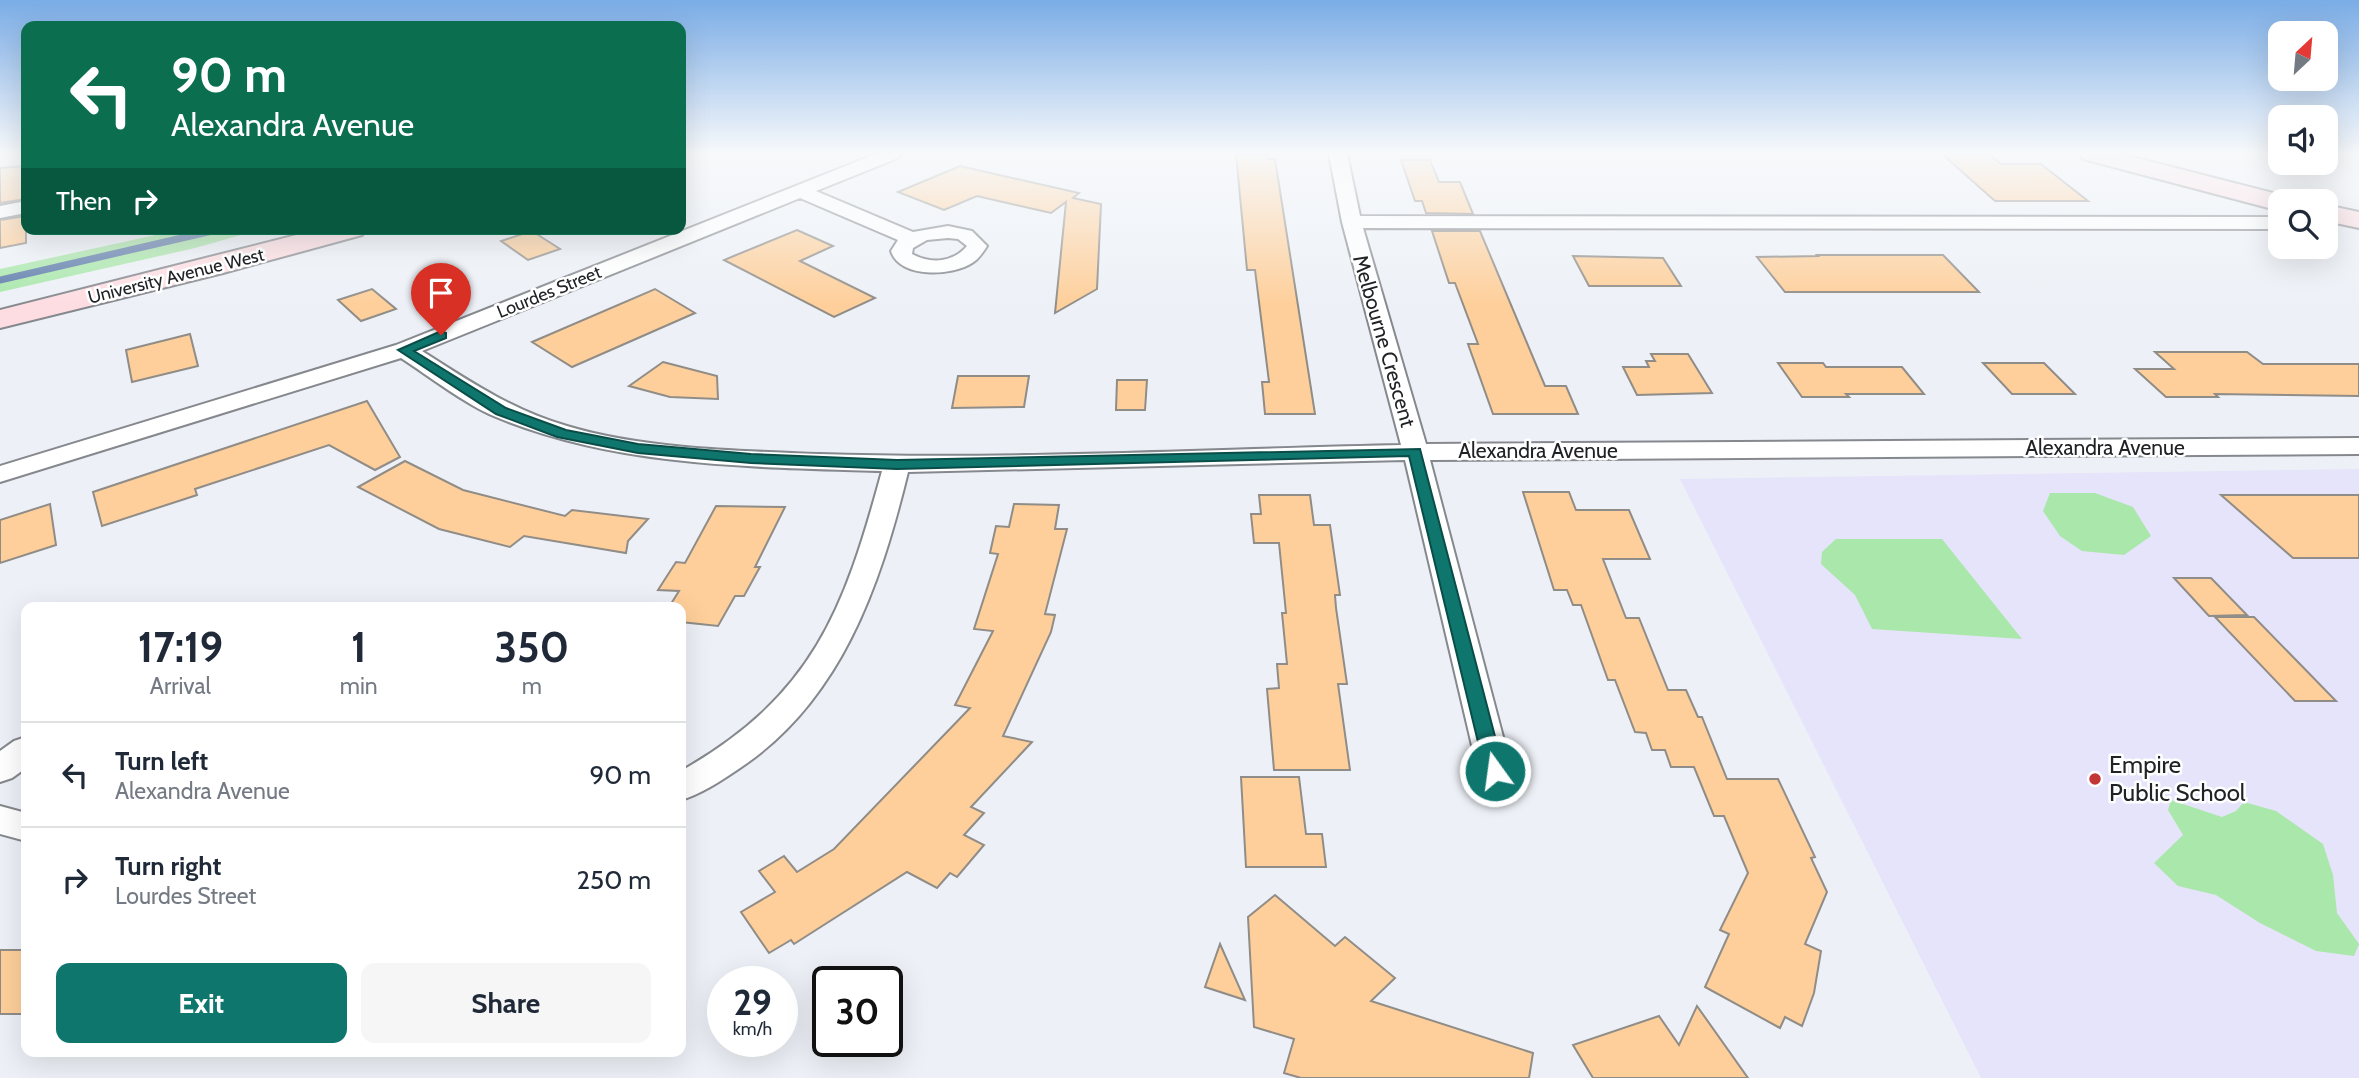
<!DOCTYPE html>
<style>
body{margin:0;font-family:Cabin,sans-serif;background:#f6f6f7;color:#1f2937;height:100vh;display:flex;flex-direction:column;font-size:26px;white-space:nowrap}
*{box-sizing:border-box;margin:0}
p{font-size:23px;color:#747a83}
.icon{flex:none;width:38px;height:38px;fill:none;stroke:currentColor;stroke-width:2;stroke-linecap:round;stroke-linejoin:round}
.map{position:relative;flex:1;overflow:hidden}
.panel{position:absolute;left:21px;top:602px;width:665px;height:455px;display:flex;flex-direction:column;background:#fff;border-radius:14px;box-shadow:0 7px 28px #0002}
.panel>*{flex:none}
.banner{position:absolute;left:21px;top:21px;width:665px;height:214px;border-radius:14px;box-shadow:0 7px 28px #0002;background:#0b6e4f;color:#fff;overflow:hidden}
.needle{width:46px;rotate:26deg}
.buttons{position:absolute;left:2268px;top:21px;display:grid;gap:14px}
.buttons a{display:grid;place-items:center;width:70px;height:70px;border-radius:14px;background:#fff;box-shadow:0 7px 28px #0002;font-size:35px}
.speed{position:absolute;left:707px;top:966px;display:flex;gap:14px;font-size:35px;font-weight:700;text-align:center}
.speed>*{display:grid;place-content:center;width:91px;height:91px;border-radius:50%;background:#fff;box-shadow:0 7px 28px #0002;line-height:1}
.speed small{font-size:18px;font-weight:400}
.speed .limit{border:4px solid #111;border-radius:10px;background:#fff;color:#111}
.pin{position:absolute;display:grid;place-items:center;width:60px;height:60px;color:#fff;margin:-72px -30px;border-radius:50% 50% 50% 0;rotate:-45deg;box-shadow:0 0 7px #0007}
.pin .icon{rotate:45deg}
.me{position:absolute;width:77px;margin:-38px;rotate:346deg;stroke-linejoin:round;filter:drop-shadow(0 0 5px #0008)}
.turn{display:flex;align-items:center;gap:24px;height:147px;padding:0 35px;font-size:32px}
.turn .icon{width:91px;height:91px;stroke-width:2.5}
.turn b{display:block;font-size:49px;line-height:60px}
.then{display:flex;align-items:center;height:66px;padding:0 35px;background:#0003;gap:14px;font-size:26px}
.eta{display:flex;justify-content:space-evenly;align-items:center;height:119px;text-align:center}
.eta b{font-size:42px;font-weight:800;line-height:49px}
.action{display:flex;gap:14px;margin-top:auto;padding:14px 35px}
.action a{flex:1;height:80px;border-radius:14px;background:#0f766e;color:#fff;font-size:28px;font-weight:800;line-height:80px;text-align:center}
.action a+a{background:#f6f6f7;color:#1f2937}
ul{padding:0;list-style:none}
li{display:flex;align-items:center;gap:21px;height:105px;padding:0 35px;border-top:2px solid #e0e1e3}
li div{flex:1}
li b{display:block;font-size:26px}
li em{font-style:normal}
.map>svg:first-child{display:block}
.education{fill:#e6e4fa}
.green{fill:#a9e7aa}
.lines{fill:none;stroke-linecap:round;stroke-linejoin:round}
.stream{stroke:#5c7aa9;stroke-width:7}
.building{fill:#fecf9a;stroke:#908c87;stroke-width:2}
.minor-casing{stroke:#85888d;stroke-width:4}
.secondary-casing{stroke:#85888d;stroke-width:4}
.minor{fill:#fff;fill-rule:evenodd}
.secondary{fill:#fedde2;fill-rule:evenodd}
.route{fill:#0f766e;stroke:#0a4d48;stroke-width:2}
.poi-dot{fill:#c43535;stroke:#fff;stroke-width:2.5}
.labels{text-anchor:middle;stroke-width:5;stroke-linejoin:round;paint-order:stroke}
.far-street-label{font-size:18px;fill:#212225;stroke:#fff}
.street-label{font-size:21px;fill:#212225;stroke:#fff}
.near-poi-label{font-size:24px;fill:#212225;stroke:#fff;text-anchor:start}
</style>
<div class="map">
<svg width="2359" height="1078" viewBox="0 0 2359 1078">
<rect width="100%" height="100%" fill="#edf1f7"/>
<path class="education" d="M 2359,469 L 2359,1078 L 1981,1078 L 1680,479 Z"/>
<g class="green">
<path d="M 183,229 L 262,229 L 195,248 L 0,292 L 0,269 Z"/>
<path d="M 2050,493 L 2095,493 L 2133,507 L 2151,536 L 2124,555 L 2082,551 L 2060,536 L 2043,511 Z"/>
<path d="M 1836,539 L 1942,539 L 2022,639 L 1872,629 L 1855,595 L 1821,564 L 1822,552 Z"/>
<path d="M 2171,800 L 2222,817 L 2236,811 L 2244,802 L 2276,811 L 2323,844 L 2333,875 L 2337,913 L 2359,944 L 2354,956 L 2316,951 L 2260,923 L 2216,895 L 2178,886 L 2154,863 L 2183,835 L 2168,810 Z"/>
</g>
<g class="lines">
<path class="stream" d="M 0,280 L 221,229"/>
</g>
<g class="building">
<path d="M 1236,154 L 1268,154 L 1268,159 L 1275,159 L 1315,414 L 1265,414 L 1262,382 L 1269,382 L 1255,270 L 1247,270 Z"/>
<path d="M 1942,154 L 1989,154 L 2001,164 L 2041,164 L 2088,201 L 1995,201 Z"/>
<path d="M 1401,160 L 1430,160 L 1439,182 L 1460,182 L 1473,214 L 1426,213 L 1422,201 L 1415,201 Z"/>
<path d="M 26,166 L 26,199 L 0,203 L 0,168 Z"/>
<path d="M 960,166 L 1079,193 L 1073,198 L 1101,204 L 1097,289 L 1055,313 L 1066,202 L 1051,213 L 977,196 L 944,210 L 898,192 Z"/>
<path d="M 26,216 L 26,243 L 0,248 L 0,220 Z"/>
<path d="M 797,230 L 833,246 L 800,261 L 875,298 L 834,317 L 724,260 Z"/>
<path d="M 532,231 L 560,249 L 528,260 L 501,241 Z"/>
<path d="M 1432,231 L 1480,231 L 1545,386 L 1566,386 L 1578,414 L 1493,414 L 1468,344 L 1478,344 L 1455,283 L 1449,283 Z"/>
<path d="M 1817,255 L 1943,255 L 1979,292 L 1785,292 L 1757,257 L 1818,256 Z"/>
<path d="M 1573,256 L 1663,258 L 1681,286 L 1589,286 Z"/>
<path d="M 372,289 L 396,309 L 361,321 L 338,300 Z"/>
<path d="M 655,289 L 695,313 L 572,367 L 532,342 Z"/>
<path d="M 190,334 L 198,366 L 132,382 L 126,350 Z"/>
<path d="M 2155,352 L 2247,352 L 2263,364 L 2359,364 L 2359,396 L 2215,394 L 2218,397 L 2166,397 L 2135,369 L 2174,369 Z"/>
<path d="M 1651,354 L 1688,354 L 1712,393 L 1637,395 L 1623,367 L 1649,367 L 1646,361 L 1655,361 Z"/>
<path d="M 663,362 L 717,376 L 718,399 L 670,397 L 629,386 Z"/>
<path d="M 1778,363 L 1823,363 L 1826,367 L 1902,367 L 1924,394 L 1846,394 L 1849,397 L 1802,397 Z"/>
<path d="M 1983,363 L 2044,363 L 2075,394 L 2012,394 Z"/>
<path d="M 958,376 L 1029,376 L 1024,407 L 952,408 Z"/>
<path d="M 1117,380 L 1147,380 L 1145,410 L 1116,410 Z"/>
<path d="M 367,401 L 400,457 L 375,470 L 329,445 L 195,489 L 197,495 L 102,526 L 93,492 Z"/>
<path d="M 405,461 L 463,490 L 565,516 L 572,510 L 648,519 L 628,541 L 626,553 L 524,536 L 510,547 L 439,529 L 358,487 Z"/>
<path d="M 1523,492 L 1569,492 L 1576,510 L 1629,510 L 1650,559 L 1603,559 L 1626,618 L 1639,618 L 1668,690 L 1686,690 L 1698,717 L 1702,717 L 1727,779 L 1778,779 L 1815,857 L 1811,858 L 1827,892 L 1805,944 L 1821,951 L 1814,993 L 1802,1026 L 1785,1017 L 1780,1028 L 1705,987 L 1729,934 L 1720,930 L 1748,873 L 1724,816 L 1714,816 L 1694,767 L 1671,767 L 1665,750 L 1652,750 L 1646,733 L 1635,732 L 1615,680 L 1608,680 L 1581,605 L 1573,605 L 1567,590 L 1554,590 Z"/>
<path d="M 1259,495 L 1310,495 L 1314,525 L 1330,525 L 1340,595 L 1335,595 L 1336,608 L 1347,684 L 1338,684 L 1350,770 L 1274,770 L 1267,689 L 1279,688 L 1277,664 L 1287,664 L 1282,613 L 1286,613 L 1279,543 L 1254,543 L 1251,514 L 1261,514 Z"/>
<path d="M 2221,495 L 2359,495 L 2359,558 L 2293,558 Z"/>
<path d="M 50,504 L 56,545 L 0,563 L 0,520 Z"/>
<path d="M 1014,504 L 1059,505 L 1055,529 L 1067,529 L 1045,614 L 1055,615 L 1051,632 L 1003,736 L 1032,742 L 971,807 L 984,813 L 964,835 L 984,845 L 957,877 L 950,873 L 937,888 L 907,872 L 794,944 L 791,940 L 769,953 L 741,912 L 775,892 L 759,871 L 784,856 L 797,872 L 834,849 L 970,708 L 955,705 L 993,631 L 974,629 L 998,554 L 990,553 L 996,526 L 1009,527 Z"/>
<path d="M 716,506 L 785,507 L 755,567 L 760,567 L 744,596 L 735,596 L 718,626 L 681,622 L 681,607 L 669,607 L 679,591 L 658,590 L 676,562 L 685,563 Z"/>
<path d="M 2174,578 L 2211,578 L 2247,615 L 2209,616 Z"/>
<path d="M 2215,617 L 2254,617 L 2336,701 L 2295,701 Z"/>
<path d="M 1241,777 L 1299,777 L 1306,834 L 1322,834 L 1326,867 L 1246,867 Z"/>
<path d="M 1275,895 L 1335,946 L 1345,937 L 1395,978 L 1371,1001 L 1533,1053 L 1529,1078 L 1301,1078 L 1284,1073 L 1294,1039 L 1254,1027 L 1248,917 Z"/>
<path d="M 1220,944 L 1245,1000 L 1205,987 Z"/>
<rect x="0" y="950" width="26" height="64"/>
<path d="M 1697,1006 L 1748,1078 L 1593,1078 L 1573,1045 L 1659,1016 L 1679,1045 Z"/>
</g>
<g class="lines">
<g class="minor-casing">
<g id="minor">
<path d="M 876,154 L 901,154 L 898,158 L 816,191 L 913,232 L 948,226 L 972,231 L 987,246 C 983,252 979,259 972,263 C 952,276 900,279 891,251 L 898,240 L 800,198 L 422,351 C 469,381 512,410 567,426 C 643,449 739,451 819,454 C 1012,460 1207,449 1401,445 L 1342,222 L 1329,154 L 1347,154 L 1360,216 L 2280,217 L 2280,229 L 1363,228 L 1426,444 L 2359,438 L 2359,454 L 1430,460 L 1512,771 L 1507,780 L 1495,784 L 1483,780 L 1478,771 L 1405,460 L 908,472 C 880,586 841,702 737,770 C 719,782 701,794 681,800 L 681,771 C 813,696 844,611 882,471 C 752,467 617,467 496,417 C 466,405 429,376 401,358 L 0,482 L 0,466 L 396,345 ZM 948,238 L 958,239 L 967,246 C 953,263 930,264 912,254 L 913,248 L 927,240 Z"/>
<path d="M 26,201 L 26,213 L 0,218 L 0,206 Z"/>
<path d="M 26,737 L 26,768 L 12,778 L 0,782 L 0,751 L 14,741 Z"/>
<path d="M 0,806 L 26,813 L 26,841 L 0,834 Z"/>
</g>
</g>
<g class="secondary-casing">
<g id="secondary">
<path d="M 2080,154 L 2121,154 L 2289,197 L 2292,201 L 2280,201 L 2280,211 L 2083,159 Z"/>
<path d="M 2326,205 L 2359,212 L 2359,228 L 2326,221 Z"/>
<path d="M 320,229 L 365,229 L 362,235 L 223,273 L 0,328 L 0,310 Z"/>
</g>
</g>
<use href="#minor" class="minor"/>
<use href="#secondary" class="secondary"/>
</g>
<linearGradient id="sky" x2="0" y2="1"><stop stop-color="#7aace6"/><stop offset="0.5" stop-color="#f7f9fb"/><stop offset="1" stop-color="#f7f9fb" stop-opacity="0"/></linearGradient>
<rect width="2359" height="305" fill="url(#sky)"/>
<path class="route" d="M 441,331 L 446,333 L 446,338 L 414,351 L 506,408 L 566,430 L 638,444 L 751,454 L 897,460 L 1420,449 L 1504,771 L 1502,776 L 1495,778 L 1488,776 L 1485,771 L 1409,456 L 897,469 L 751,463 L 638,453 L 557,437 L 496,414 L 398,350 Z"/>
<circle class="poi-dot" cx="2095" cy="779" r="7"/>
<g class="labels">
<g class="far-street-label">
<text transform="translate(176 276) rotate(-14)" y="6">University Avenue West</text>
<text transform="translate(549 292) rotate(-22)" y="6">Lourdes Street</text>
</g>
<g class="street-label">
<text transform="translate(1384 341) rotate(74)" y="7">Melbourne Crescent</text>
<text x="2105" y="455">Alexandra Avenue</text>
<text x="1538" y="458">Alexandra Avenue</text>
</g>
<g class="near-poi-label">
<text x="2109" y="773">Empire<tspan x="2109" dy="28">Public School</tspan></text>
</g>
</g>
</svg>
<div class="buttons">
<a><svg class="needle" viewBox="-14 -14 28 28"><path d="M0-13l5 13h-10z" fill="#e53935"/><path d="M0 13l5-13h-10z" fill="#747a83"/></svg></a>
<a><svg class="icon" aria-label="sound" viewBox="0 0 24 24"><path d="M4 9h4l5-4v14l-5-4H4zM17 9q2 3 0 6"/></svg></a>
<a><svg class="icon" aria-label="search" viewBox="0 0 24 24"><circle cx="10" cy="10" r="6"/><path d="M15 15l6 6"/></svg></a>
</div>
<div class="speed"><div>29<small>km/h</small></div><div class="limit">30</div></div>
<div class="pin" style="left:441px;top:335px;background:#d93025"><svg class="icon" aria-label="arrive" viewBox="0 0 24 24"><path d="M6 21V4h12l-3 4 3 4H6"/></svg></div>
<svg class="me" style="left:1495px;top:771px" viewBox="-20 -20 40 40"><circle r="17" fill="#0f766e" stroke="#fff" stroke-width="3"/><path d="M0-11L8 9 0 5-8 9z" fill="#fff"/></svg>
<div class="banner">
<div class="turn"><svg class="icon" aria-label="left" viewBox="0 0 24 24"><path d="M17 20v-9H6M10 6l-5 5 5 5"/></svg><div><b>90 m</b>Alexandra Avenue</div></div>
<div class="then">Then<svg class="icon" aria-label="right" viewBox="0 0 24 24"><path d="M7 20v-9h11M14 6l5 5-5 5"/></svg></div>
</div>
<section class="panel">
<div class="eta">
<div><b>17:19</b><p>Arrival</p></div>
<div><b>1</b><p>min</p></div>
<div><b>350</b><p>m</p></div>
</div>
<ul>
<li><svg class="icon" aria-label="left" viewBox="0 0 24 24"><path d="M17 20v-9H6M10 6l-5 5 5 5"/></svg><div><b>Turn left</b><p>Alexandra Avenue</p></div><em>90 m</em></li>
<li><svg class="icon" aria-label="right" viewBox="0 0 24 24"><path d="M7 20v-9h11M14 6l5 5-5 5"/></svg><div><b>Turn right</b><p>Lourdes Street</p></div><em>250 m</em></li>
</ul>
<div class="action"><a>Exit</a><a>Share</a></div>
</section>
</div>
